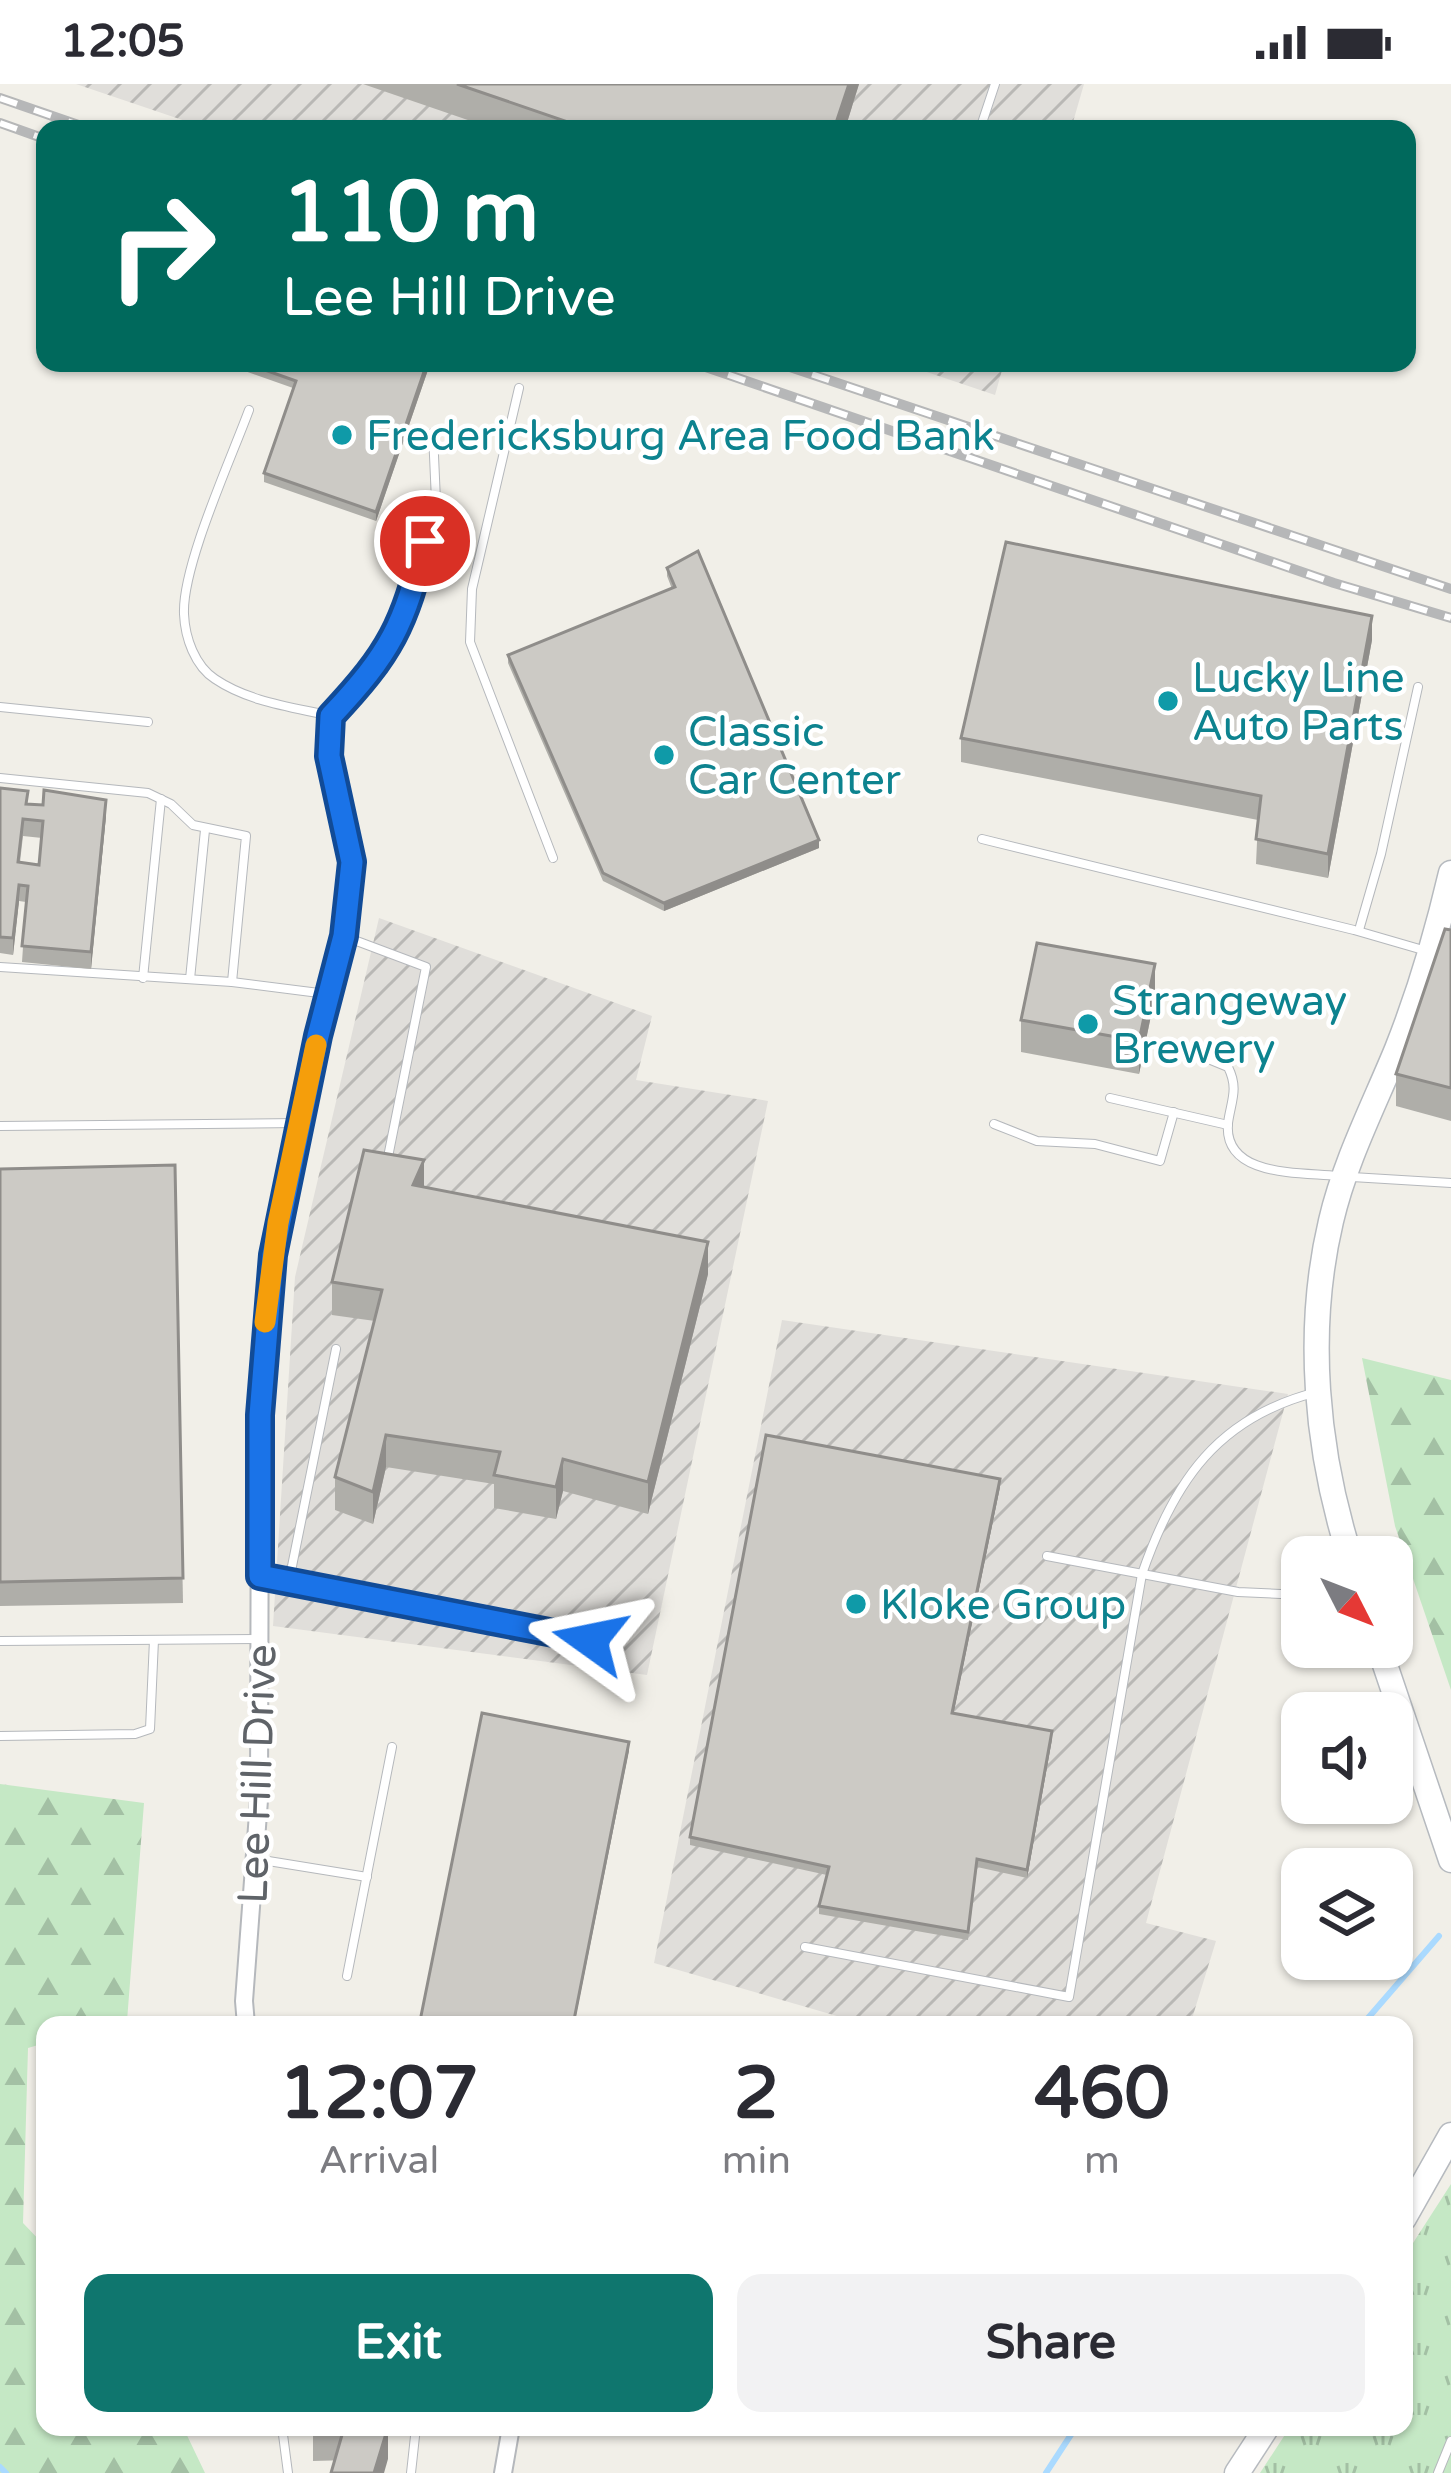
<!DOCTYPE html>
<style>
body{margin:0;font-family:"Varela Round",sans-serif;background:#f2f2f3;color:#2b2b33;height:100vh;display:flex;flex-direction:column;font-size:45px;white-space:nowrap}
*{box-sizing:border-box;margin:0}
p{font-size:39px;color:#7c7c81}
.icon{flex:none;width:66px;height:66px;fill:none;stroke:currentColor;stroke-width:2;stroke-linecap:round;stroke-linejoin:round}
.map{position:relative;flex:1;overflow:hidden}
.drawer{position:absolute;left:36px;top:1932px;width:1377px;height:420px;display:flex;flex-direction:column;background:#fff;border-radius:24px;box-shadow:0 3px 9px #0004}
.drawer>*{flex:none}
.top-card{position:absolute;left:36px;top:36px;width:1380px;height:252px;border-radius:24px;box-shadow:0 3px 9px #0004;background:#00695c;color:#fff;overflow:hidden}
.needle{width:78px;rotate:132deg}
.tools{position:absolute;left:1281px;top:1452px;display:grid;gap:24px}
.tools a{display:grid;place-items:center;width:132px;height:132px;border-radius:24px;background:#fff;box-shadow:0 3px 9px #0004;font-size:60px}
.pin{position:absolute;display:grid;place-items:center;width:102px;height:102px;color:#fff;margin:-51px;border:6px solid #fff;border-radius:50%;box-shadow:0 3px 12px #0007}
.me{position:absolute;width:132px;margin:-66px;rotate:282deg;stroke-linejoin:round;filter:drop-shadow(0 0 9px #0008)}
.turn{display:flex;align-items:center;gap:42px;height:252px;padding:0 48px;font-size:54px}
.turn .icon{width:156px;height:156px;stroke-width:2.5}
.turn b{display:block;font-size:84px;line-height:102px}
.eta{display:flex;justify-content:space-evenly;align-items:center;height:204px;text-align:center}
.eta b{font-size:72px;font-weight:800;line-height:84px}
.primary-button{display:flex;gap:24px;margin-top:auto;padding:24px 48px}
.primary-button a{flex:1;height:138px;border-radius:24px;background:#0f766e;color:#fff;font-size:48px;font-weight:800;line-height:138px;text-align:center}
.primary-button a+a{background:#f2f2f3;color:#2b2b33}
.status{display:flex;justify-content:space-between;align-items:center;height:84px;padding:0 60px;background:#fff;direction:ltr}
.status svg{height:33px;fill:currentColor}
.map>svg:first-child{display:block}
.industrial{fill:url(#industrial-furrows)}
.forest{fill:url(#forest-firs)}
.park{fill:url(#park-tufts)}
.lines{fill:none;stroke-linecap:round;stroke-linejoin:round}
.stream{stroke:#aadaff;stroke-width:6}
.lane-casing{stroke:#b5b8bc;stroke-width:10}
.street-casing{stroke:#b5b8bc;stroke-width:20}
.secondary-casing{stroke:#b6babf;stroke-width:27}
.lane{stroke:#fff;stroke-width:8}
.street{stroke:#fff;stroke-width:16}
.secondary{stroke:#fff;stroke-width:24}
.rail-casing{stroke:#b6b7b8;stroke-width:10}
.rail{stroke:#fff;stroke-width:6;stroke-dasharray:18;stroke-linecap:butt}
.wall{fill:#afaea9;fill-rule:evenodd}
.shaded-wall{fill:#8f8d8a}
.building{fill:#cccac5;stroke:#8f8d8a;stroke-width:3;fill-rule:evenodd}
.route-casing{stroke:#114b97;stroke-width:30}
.route{stroke:#1a73e8;stroke-width:21}
.slow{stroke:#f59e0b;stroke-width:21}
.culture-dot{fill:#0f9aa8;stroke:#fff;stroke-width:4.5}
.labels{text-anchor:middle;stroke-width:9;stroke-linejoin:round;paint-order:stroke}
.culture-label{font-size:42px;fill:#0d838f;stroke:#fff;text-anchor:start}
.street-label{font-size:42px;fill:#5f6368;stroke:#fff}
</style>
<div class="status"><b>12:05</b><svg viewBox="0 0 49 12"><path d="M0 12V9h3v3zM5 12V6h3v6zM10 12V3h3v9zM15 12V0h3v12zM26 1h20v11H26zM47 4h2v5h-2z"/></svg></div>
<div class="map">
<svg width="1451" height="2389" viewBox="0 0 1451 2389">
<defs>
<pattern id="industrial-furrows" width="10" height="10" patternUnits="userSpaceOnUse" patternTransform="scale(3)"><rect width="10" height="10" fill="#e0deda"/><path d="M-1 1l2-2M0 10L10 0M9 11l2-2" fill="none" stroke="#b9b8b5"/></pattern>
<pattern id="forest-firs" width="22" height="20" patternUnits="userSpaceOnUse" patternTransform="scale(3)"><rect width="22" height="20" fill="#c5e8c5"/><path d="M5 1l3.5 6h-7zM16 11l3.5 6h-7z" fill="#a3c0a4"/></pattern>
<pattern id="park-tufts" width="24" height="20" patternUnits="userSpaceOnUse" patternTransform="scale(3)"><rect width="24" height="20" fill="#c5e8c5"/><path d="M3 7l-1-3M5 7V3M7 7l1-3M15 17l-1-3M17 17v-4M19 17l1-3" fill="none" stroke="#a3c0a4"/></pattern>
</defs>
<rect width="100%" height="100%" fill="#f1efe8"/>
<g class="industrial">
<path d="M 76,0 L 1084,0 L 1071,45 L 209,45 Z"/>
<path d="M 900,279 L 1004,279 L 995,311 Z"/>
<path d="M 379,834 L 652,932 L 636,996 L 768,1017 L 647,1591 L 273,1542 L 295,1193 Z"/>
<path d="M 782,1236 L 1288,1310 L 1146,1839 L 1216,1857 L 1190,1941 L 868,1941 L 654,1879 Z"/>
</g>
<g class="forest">
<path d="M 1362,1274 L 1451,1296 L 1451,1606 L 1395,1442 Z"/>
<path d="M 0,1700 L 144,1719 L 127,1937 L 113,1941 L 45,1941 L 45,1959 L 28,1964 L 23,2139 L 45,2162 L 45,2343 L 183,2343 L 205,2389 L 0,2389 Z"/>
</g>
<path class="park" d="M 1451,2100 L 1451,2389 L 1260,2389 L 1290,2343 L 1404,2343 L 1404,2173 Z"/>
<g class="lines">
<g class="stream">
<path d="M 1362,1941 L 1439,1852"/>
<path d="M 0,2383 L 6,2389"/>
<path d="M 1046,2389 L 1076,2343"/>
</g>
<g class="lane-casing">
<g id="lane">
<path d="M 980,45 L 995,0"/>
<path d="M 519,304 L 472,505 L 470,558 L 553,774"/>
<path d="M 249,326 C 231,375 182,482 184,530 C 185,554 195,582 215,595 C 249,618 292,623 331,632 L 329,672 L 341,727"/>
<path d="M 0,623 L 148,638"/>
<path d="M 331,632 L 375,584 L 396,553 L 436,417 L 433,349"/>
<path d="M 0,694 L 148,709 L 171,720 L 193,741 L 246,752 L 232,898"/>
<path d="M 982,755 L 1354,846 L 1423,866"/>
<path d="M 1359,846 L 1381,770 L 1418,603"/>
<path d="M 346,853 L 426,883 L 387,1078"/>
<path d="M 0,883 L 232,898 L 327,910"/>
<path d="M 143,894 L 161,715"/>
<path d="M 190,895 L 205,746"/>
<path d="M 1189,967 L 1228,983 C 1239,1005 1231,1017 1228,1039 C 1223,1094 1302,1088 1337,1092"/>
<path d="M 1110,1014 L 1228,1041"/>
<path d="M 994,1040 L 1037,1057 L 1095,1060 L 1160,1077 L 1174,1028"/>
<path d="M 0,1042 L 298,1039"/>
<path d="M 1352,1093 L 1451,1099"/>
<path d="M 1047,1472 L 1238,1508 L 1302,1511"/>
<path d="M 262,1492 L 590,1556"/>
<path d="M 289,1497 L 336,1265"/>
<path d="M 0,1557 L 259,1555"/>
<path d="M 0,1652 L 135,1650 L 150,1645 L 154,1556"/>
<path d="M 256,1775 L 367,1793"/>
<path d="M 805,1863 L 1069,1913 L 1142,1490 C 1174,1397 1218,1333 1317,1308"/>
<path d="M 347,1892 L 392,1663"/>
<path d="M 282,2343 L 288,2389"/>
<path d="M 411,2389 L 416,2343"/>
<path d="M 1438,2389 L 1451,2357"/>
</g>
</g>
<g class="street-casing">
<g id="street">
<path d="M 246,1941 L 244,1917 L 259,1716 L 260,1331 L 264,1250 L 278,1139 L 344,852 L 352,778 L 341,728"/>
<path d="M 503,2389 L 511,2343"/>
</g>
</g>
<g class="secondary-casing">
<g id="secondary">
<path d="M 1350,1473 C 1316,1366 1305,1247 1331,1137 C 1345,1077 1374,1021 1397,965 C 1420,907 1437,849 1451,789"/>
<path d="M 1379,1563 L 1451,1776"/>
<path d="M 1404,2134 L 1451,2051"/>
<path d="M 1237,2389 L 1267,2343"/>
</g>
</g>
<use href="#lane" class="lane"/>
<use href="#street" class="street"/>
<use href="#secondary" class="secondary"/>
<g class="rail-casing">
<g id="rail">
<path d="M 0,14 L 90,45"/>
<path d="M 0,39 L 45,55"/>
<path d="M 694,279 L 1334,499 L 1451,534"/>
<path d="M 778,279 L 1451,505"/>
</g>
</g>
<use href="#rail" class="rail"/>
</g>
<g class="wall">
<path d="M 363,0 L 859,0 L 845,45 L 494,45 Z"/>
<path d="M 242,279 L 450,279 L 447,286 L 430,280 L 376,437 L 264,398 L 264,389 L 293,304 L 242,286 Z"/>
<path d="M 667,484 L 819,764 L 664,827 L 603,797 L 508,579 L 508,571 L 672,505 L 667,492 Z"/>
<path d="M 1372,556 L 1328,794 L 1256,780 L 1258,736 L 961,678 L 961,654 Z"/>
<path d="M 0,704 L 28,720 L 106,732 L 91,885 L 22,878 L 26,818 L 19,817 L 13,871 L 0,869 ZM 23,752 L 42,754 L 39,781 L 20,778 Z"/>
<path d="M 1451,846 L 1451,1037 L 1396,1022 L 1396,990 Z"/>
<path d="M 1155,912 L 1139,990 L 1021,968 L 1021,936 Z"/>
<path d="M 175,1081 L 183,1519 L 0,1522 L 0,1085 Z"/>
<path d="M 424,1103 L 708,1190 L 648,1430 L 563,1407 L 556,1435 L 494,1424 L 494,1400 L 386,1383 L 373,1440 L 335,1426 L 335,1393 L 375,1237 L 332,1231 L 332,1198 Z"/>
<path d="M 1000,1403 L 953,1629 L 1052,1655 L 1027,1794 L 977,1783 L 968,1856 L 819,1830 L 819,1822 L 827,1791 L 690,1761 L 690,1753 Z"/>
<path d="M 313,2343 L 388,2343 L 388,2375 L 313,2377 Z"/>
</g>
<g class="shaded-wall">
<path d="M 849,0 L 859,0 L 845,45 L 834,45 Z"/>
<path d="M 427,279 L 430,280 L 376,437 L 376,428 Z"/>
<path d="M 1372,532 L 1372,556 L 1328,794 L 1328,770 Z"/>
<path d="M 106,716 L 106,732 L 91,885 L 91,868 Z"/>
<path d="M 819,756 L 819,764 L 664,827 L 664,819 Z"/>
<path d="M 19,801 L 19,817 L 13,871 L 13,854 Z"/>
<path d="M 1155,880 L 1155,912 L 1139,990 L 1139,957 Z"/>
<path d="M 424,1076 L 424,1108 L 413,1101 Z"/>
<path d="M 708,1158 L 708,1190 L 648,1430 L 648,1398 Z"/>
<path d="M 386,1351 L 386,1383 L 373,1440 L 373,1408 Z"/>
<path d="M 563,1375 L 563,1407 L 556,1435 L 556,1403 Z"/>
<path d="M 1000,1395 L 1000,1403 L 952,1637 L 952,1629 Z"/>
<path d="M 1052,1647 L 1052,1655 L 1027,1794 L 1027,1786 Z"/>
<path d="M 629,1658 L 629,1667 L 574,1941 L 573,1941 Z"/>
<path d="M 388,2343 L 388,2375 L 384,2389 L 374,2389 Z"/>
</g>
<g class="building">
<path d="M 457,0 L 849,0 L 834,45 L 588,45 Z"/>
<path d="M 245,279 L 427,279 L 376,428 L 264,389 L 296,297 Z"/>
<path d="M 1006,458 L 1372,532 L 1328,770 L 1256,755 L 1261,712 L 961,654 Z"/>
<path d="M 698,467 L 819,756 L 664,819 L 603,789 L 508,571 L 675,503 L 667,484 Z"/>
<path d="M 0,704 L 28,707 L 26,720 L 43,721 L 44,706 L 106,716 L 91,868 L 22,862 L 28,802 L 19,801 L 13,854 L 0,853 ZM 23,735 L 43,737 L 39,781 L 18,778 Z"/>
<path d="M 1445,845 L 1451,846 L 1451,1004 L 1396,990 Z"/>
<path d="M 1037,859 L 1155,880 L 1139,957 L 1021,936 Z"/>
<path d="M 364,1066 L 424,1076 L 413,1101 L 708,1158 L 648,1398 L 563,1375 L 556,1403 L 494,1391 L 500,1368 L 386,1351 L 373,1408 L 335,1393 L 382,1206 L 332,1198 Z"/>
<path d="M 175,1081 L 183,1494 L 0,1498 L 0,1085 Z"/>
<path d="M 766,1351 L 1000,1395 L 952,1629 L 1052,1647 L 1027,1786 L 977,1775 L 968,1848 L 819,1822 L 829,1783 L 690,1753 Z"/>
<path d="M 482,1629 L 629,1658 L 573,1941 L 442,1941 L 420,1937 Z"/>
<path d="M 313,2343 L 388,2343 L 374,2389 L 331,2389 L 344,2344 L 313,2345 Z"/>
</g>
<g class="lines">
<g class="route-casing">
<path id="route" d="M 425,457 C 404,542 391,568 331,632 L 329,672 L 352,778 L 344,852 L 318,952 L 273,1171 L 260,1331 L 260,1492 L 590,1556"/>
</g>
<use href="#route" class="route"/>
<path class="slow" d="M 265,1238 L 278,1139 L 316,961"/>
</g>
<g class="culture-dot">
<circle cx="342" cy="351" r="12"/>
<circle cx="1168" cy="617" r="12"/>
<circle cx="664" cy="671" r="12"/>
<circle cx="1088" cy="940" r="12"/>
<circle cx="856" cy="1520" r="12"/>
</g>
<g class="labels">
<g class="culture-label">
<text x="366" y="366">Fredericksburg Area Food Bank</text>
<text x="1192" y="608">Lucky Line<tspan x="1192" dy="48">Auto Parts</tspan></text>
<text x="688" y="662">Classic<tspan x="688" dy="48">Car Center</tspan></text>
<text x="1112" y="931">Strangeway<tspan x="1112" dy="48">Brewery</tspan></text>
<text x="880" y="1535">Kloke Group</text>
</g>
<g class="street-label">
<text transform="translate(256 1690) rotate(-88)" y="15">Lee Hill Drive</text>
</g>
</g>
</svg>
<div class="tools">
<a><svg class="needle" viewBox="-14 -14 28 28"><path d="M0-13l5 13h-10z" fill="#e53935"/><path d="M0 13l5-13h-10z" fill="#7c7c81"/></svg></a>
<a><svg class="icon" aria-label="sound" viewBox="0 0 24 24"><path d="M4 9h4l5-4v14l-5-4H4zM17 9q2 3 0 6"/></svg></a>
<a><svg class="icon" aria-label="layers" viewBox="0 0 24 24"><path d="M12 4l9 5-9 5-9-5zM3 14l9 5 9-5"/></svg></a>
</div>
<div class="pin" style="left:425px;top:457px;background:#d93025"><svg class="icon" aria-label="arrive" viewBox="0 0 24 24"><path d="M6 21V4h12l-3 4 3 4H6"/></svg></div>
<svg class="me" style="left:590px;top:1556px" viewBox="-20 -20 40 40"><path d="M0-17L14 15 0 8-14 15z" fill="#1a73e8" stroke="#fff" stroke-width="4"/></svg>
<div class="top-card">
<div class="turn"><svg class="icon" aria-label="right" viewBox="0 0 24 24"><path d="M7 20v-9h11M14 6l5 5-5 5"/></svg><div><b>110 m</b>Lee Hill Drive</div></div>
</div>
<section class="drawer">
<div class="eta">
<div><b>12:07</b><p>Arrival</p></div>
<div><b>2</b><p>min</p></div>
<div><b>460</b><p>m</p></div>
</div>
<div class="primary-button"><a>Exit</a><a>Share</a></div>
</section>
</div>
